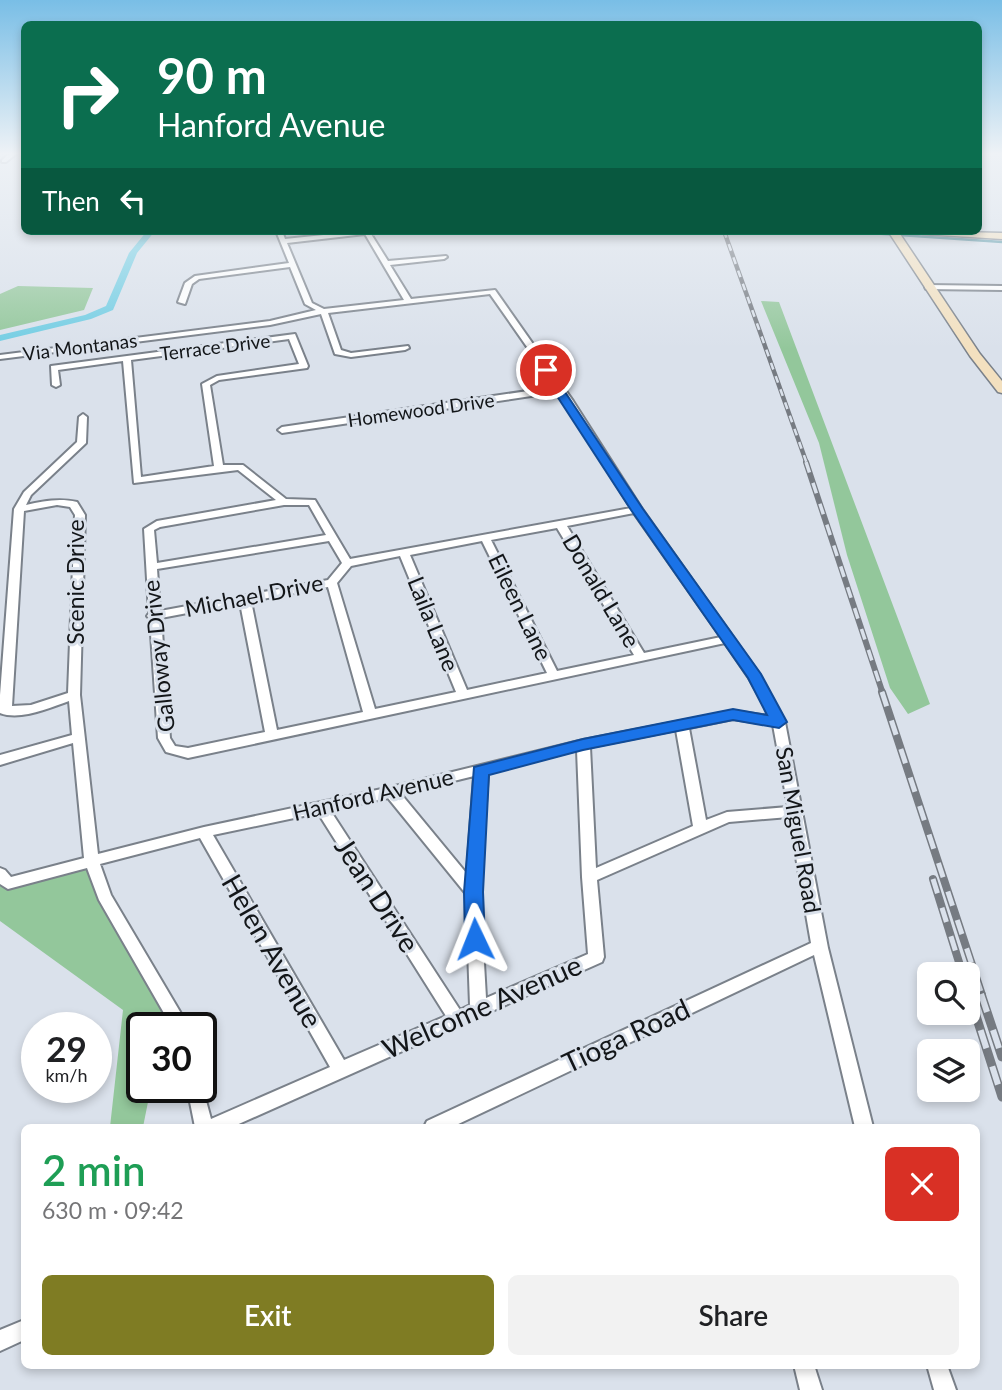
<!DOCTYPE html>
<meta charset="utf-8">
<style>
body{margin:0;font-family:Lato,sans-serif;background:#f2f2f2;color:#202124;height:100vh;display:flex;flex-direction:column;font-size:26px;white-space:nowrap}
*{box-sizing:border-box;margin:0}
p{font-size:23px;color:#757577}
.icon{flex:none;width:38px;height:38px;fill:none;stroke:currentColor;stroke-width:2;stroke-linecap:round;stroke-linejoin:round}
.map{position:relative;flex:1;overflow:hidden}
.details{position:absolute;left:21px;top:1124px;width:959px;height:245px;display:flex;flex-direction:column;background:#fff;border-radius:10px;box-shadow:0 4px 10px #0003}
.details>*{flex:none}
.hud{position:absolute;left:21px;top:21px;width:961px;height:214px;border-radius:10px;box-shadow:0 4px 10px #0003;background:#0b6e4f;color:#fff;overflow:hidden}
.buttons{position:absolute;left:917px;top:962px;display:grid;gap:14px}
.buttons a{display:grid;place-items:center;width:63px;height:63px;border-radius:10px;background:#fff;box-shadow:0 4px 10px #0003;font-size:35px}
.speed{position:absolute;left:21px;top:1012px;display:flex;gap:14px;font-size:35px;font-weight:700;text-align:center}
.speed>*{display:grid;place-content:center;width:91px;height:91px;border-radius:50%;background:#fff;box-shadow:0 4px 10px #0003;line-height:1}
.speed small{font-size:18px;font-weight:400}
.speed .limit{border:4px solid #111;border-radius:10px;background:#fff;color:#111}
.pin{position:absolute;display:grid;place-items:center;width:60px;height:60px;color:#fff;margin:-30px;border:4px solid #fff;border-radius:50%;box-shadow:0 2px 7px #0007}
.me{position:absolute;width:77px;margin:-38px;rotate:358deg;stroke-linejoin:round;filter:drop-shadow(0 0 5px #0008)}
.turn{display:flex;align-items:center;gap:24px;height:147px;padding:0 21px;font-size:32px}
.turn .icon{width:91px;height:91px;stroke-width:2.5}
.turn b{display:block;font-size:49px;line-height:60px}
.then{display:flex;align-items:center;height:66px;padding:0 21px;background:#0003;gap:14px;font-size:26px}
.round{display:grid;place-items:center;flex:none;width:74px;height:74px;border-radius:10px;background:#f2f2f2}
.headline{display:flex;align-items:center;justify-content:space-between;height:119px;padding:0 21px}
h1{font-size:42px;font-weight:600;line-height:52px;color:#1e9e55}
.action{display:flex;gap:14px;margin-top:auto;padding:14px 21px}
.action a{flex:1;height:80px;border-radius:10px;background:#7f7c23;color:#fff;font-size:28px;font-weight:600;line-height:80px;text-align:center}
.action a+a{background:#f2f2f2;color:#202124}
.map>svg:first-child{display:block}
.green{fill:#93c79b}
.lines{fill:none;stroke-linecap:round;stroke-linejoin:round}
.stream{stroke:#5696a6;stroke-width:2.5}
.canal{fill:#72cde3;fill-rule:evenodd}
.street-casing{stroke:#7a818a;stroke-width:4}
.secondary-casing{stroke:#7a818a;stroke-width:3}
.street{fill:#fff;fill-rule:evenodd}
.secondary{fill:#f3e0bf;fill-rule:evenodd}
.rail-far3-casing{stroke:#767b82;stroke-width:4.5}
.rail-far2-casing{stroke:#767b82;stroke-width:6}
.rail-far1-casing{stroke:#767b82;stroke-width:8}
.rail-casing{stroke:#767b82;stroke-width:9}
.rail-far3{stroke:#dae1eb;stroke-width:2.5;stroke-dasharray:7;stroke-linecap:butt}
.rail-far2{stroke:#dae1eb;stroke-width:3.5;stroke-dasharray:11;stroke-linecap:butt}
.rail-far1{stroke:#dae1eb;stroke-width:5;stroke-dasharray:15;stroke-linecap:butt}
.rail{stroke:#dae1eb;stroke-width:6;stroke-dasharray:19;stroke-linecap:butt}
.route{fill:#1a73e8;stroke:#114b97;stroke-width:2}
.labels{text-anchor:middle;stroke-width:6;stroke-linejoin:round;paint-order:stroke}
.far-street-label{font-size:19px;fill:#131619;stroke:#dae1eb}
.street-label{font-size:23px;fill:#131619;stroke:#dae1eb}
.near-street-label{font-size:28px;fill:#131619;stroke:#dae1eb}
</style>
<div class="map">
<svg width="1002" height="1390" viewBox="0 0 1002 1390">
<rect width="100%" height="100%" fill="#dae1eb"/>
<g class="green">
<path d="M 18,286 L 93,288 L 84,310 L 0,330 L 0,294 Z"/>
<path d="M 761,301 L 779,302 L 930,704 L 908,714 L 890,688 L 847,555 L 819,443 Z"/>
<path d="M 92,861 L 169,1002 L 163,1027 L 142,1027 L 142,1087 L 151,1087 L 143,1127 L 110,1127 L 123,1010 L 0,921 L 0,874 L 8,883 Z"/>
</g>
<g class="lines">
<path class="stream" d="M 841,231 L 1002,242"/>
<path class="canal" d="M 147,231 L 155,231 L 137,253 L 113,310 L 91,319 L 0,341 L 0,335 L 85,315 L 106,306 L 129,253 Z"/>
<g class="street-casing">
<g id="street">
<path d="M 9,154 L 16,154 L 6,162 L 2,162 L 2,160 Z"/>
<path d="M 276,231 L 282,231 L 285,239 L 362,231 L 383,231 L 371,234 L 388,261 L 446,256 L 447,257 L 444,259 L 390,265 L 411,299 L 495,290 L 573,401 L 642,509 L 759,674 L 785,722 L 828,948 L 873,1127 L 855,1127 L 814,955 L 452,1127 L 424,1127 L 427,1121 L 811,943 L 789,817 L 729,822 L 597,880 L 604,957 L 602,962 L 232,1127 L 195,1127 L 187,1087 L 201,1087 L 201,1082 L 211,1119 L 330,1067 L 200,838 L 100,864 L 111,895 L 189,1027 L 172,1027 L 99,900 L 87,868 L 8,889 L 0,884 L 0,868 L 5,870 L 11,877 L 84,858 L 73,743 L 0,765 L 0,755 L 72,735 L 69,701 C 49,708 20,721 0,713 L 0,695 L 14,509 L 24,492 L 77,442 L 79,417 L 83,414 L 87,417 L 86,443 L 31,495 L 26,505 C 44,501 59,498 77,502 L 85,515 L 80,695 L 98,854 L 204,827 L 391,787 L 583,740 L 733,711 L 770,716 L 749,678 L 725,643 L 188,758 L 166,752 L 158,738 L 150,619 L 147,616 L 149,613 L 144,529 L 157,521 L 276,500 L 238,470 L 134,483 L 123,361 L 58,370 L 60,385 L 56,387 L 52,385 L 51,366 L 295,334 L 308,366 L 307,368 L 219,380 L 210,385 L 223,465 L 243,465 L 286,499 L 315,500 L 350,559 L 631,508 L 558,392 L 282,433 L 278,430 L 282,427 L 555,387 L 490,294 L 328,313 L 341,350 L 351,353 L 408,346 L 409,348 L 405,350 L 351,357 L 335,354 L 321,314 L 270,325 L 0,359 L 0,355 L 270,321 L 316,310 L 305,304 L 290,267 L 199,279 L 192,284 L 185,304 L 178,302 L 185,283 L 195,276 L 289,263 ZM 365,234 L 404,300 L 324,309 L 312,303 L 287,243 ZM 289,339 L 299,364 L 217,376 L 202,384 L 214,466 L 141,477 L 131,360 ZM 57,505 L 70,507 L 75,515 L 68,693 L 31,705 L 12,706 L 24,511 ZM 284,505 L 309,505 L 326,535 L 157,563 L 154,530 L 160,527 ZM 634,513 L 721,637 L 644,653 L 567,526 ZM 557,528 L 634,655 L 557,671 L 491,540 ZM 329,541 L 342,563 L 328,580 L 160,611 L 157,569 ZM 482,541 L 547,673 L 467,690 L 410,555 ZM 400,556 L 456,692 L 375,709 L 337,583 L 351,566 ZM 328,587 L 363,712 L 277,730 L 251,601 ZM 240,603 L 265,732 L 188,748 L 175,746 L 170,738 L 161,618 ZM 733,719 L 773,725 L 788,807 L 727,812 L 706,820 L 689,728 ZM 676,730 L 693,826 L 596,868 L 590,747 ZM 577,750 L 582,877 L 588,954 L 486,998 L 480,892 L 488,773 ZM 474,776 L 467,874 L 401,794 ZM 388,798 L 466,894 L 470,1005 L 460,1010 L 330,810 ZM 318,813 L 446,1016 L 344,1060 L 213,835 Z"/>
<path d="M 929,285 L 1002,286 L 1002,290 L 926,289 L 925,287 Z"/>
<path d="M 24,1320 L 24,1340 L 0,1351 L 0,1330 Z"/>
<path d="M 794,1365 L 814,1365 L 822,1390 L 800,1390 Z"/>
<path d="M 927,1365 L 947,1365 L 956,1390 L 934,1390 Z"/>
</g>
</g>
<g class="secondary-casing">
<g id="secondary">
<path d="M 888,231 L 898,231 L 980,354 L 1002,381 L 1002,393 L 998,392 L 970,356 Z"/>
<path d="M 918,231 L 1002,233 L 1002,239 L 923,234 Z"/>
</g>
</g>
<use href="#street" class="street"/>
<use href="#secondary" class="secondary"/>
<g class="rail-far3-casing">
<path id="rail-far3" d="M 724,231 L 807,464"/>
</g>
<g class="rail-far2-casing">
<path id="rail-far2" d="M 806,462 L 883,694"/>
</g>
<g class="rail-far1-casing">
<g id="rail-far1">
<path d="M 882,692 L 982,995"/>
<path d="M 933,879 L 963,975"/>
<path d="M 968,990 L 970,995"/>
</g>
</g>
<g class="rail-casing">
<g id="rail">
<path d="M 969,994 L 1002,1097"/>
<path d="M 981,994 L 1002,1057"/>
</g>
</g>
<use href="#rail-far3" class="rail-far3"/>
<use href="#rail-far2" class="rail-far2"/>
<use href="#rail-far1" class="rail-far1"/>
<use href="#rail" class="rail"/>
</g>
<linearGradient id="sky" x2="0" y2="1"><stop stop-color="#79bee6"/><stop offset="0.44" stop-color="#eef2f6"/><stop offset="1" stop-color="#eef2f6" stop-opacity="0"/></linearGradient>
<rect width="1002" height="349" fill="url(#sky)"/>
<path class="route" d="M 542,368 L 549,368 L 643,509 L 761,674 L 787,722 L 779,728 L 733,720 L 583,750 L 489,775 L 483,892 L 485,939 L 482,944 L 468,944 L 465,939 L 464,892 L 474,767 L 583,739 L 733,709 L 767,715 L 748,678 L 631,510 L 540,370 Z"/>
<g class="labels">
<g class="far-street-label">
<text transform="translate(80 347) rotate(-7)" y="7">Via Montanas</text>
<text transform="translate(215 347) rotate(-7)" y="7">Terrace Drive</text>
<text transform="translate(421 410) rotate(-8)" y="7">Homewood Drive</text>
</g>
<g class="street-label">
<text transform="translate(76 582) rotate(-90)" y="8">Scenic Drive</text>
<text transform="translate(601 591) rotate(59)" y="8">Donald Lane</text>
<text transform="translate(254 596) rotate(-11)" y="8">Michael Drive</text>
<text transform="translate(520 607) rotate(64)" y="8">Eileen Lane</text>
<text transform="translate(433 624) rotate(68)" y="8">Laila Lane</text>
<text transform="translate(159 656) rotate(-96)" y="8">Galloway Drive</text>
<text transform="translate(373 795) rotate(-13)" y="8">Hanford Avenue</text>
<text transform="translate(798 830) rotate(80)" y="8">San Miguel Road</text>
</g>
<g class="near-street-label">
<text transform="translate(377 895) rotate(57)" y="10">Jean Drive</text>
<text transform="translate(272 951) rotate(60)" y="10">Helen Avenue</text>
<text transform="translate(482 1007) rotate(-24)" y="10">Welcome Avenue</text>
<text transform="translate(626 1036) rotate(-25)" y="10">Tioga Road</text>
</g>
</g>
</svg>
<div class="buttons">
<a><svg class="icon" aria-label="search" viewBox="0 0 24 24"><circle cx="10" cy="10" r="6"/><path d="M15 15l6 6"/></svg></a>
<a><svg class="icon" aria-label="layers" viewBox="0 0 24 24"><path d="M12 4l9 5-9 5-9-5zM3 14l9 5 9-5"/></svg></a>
</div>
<div class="speed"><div>29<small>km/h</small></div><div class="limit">30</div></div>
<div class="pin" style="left:546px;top:370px;background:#d93025"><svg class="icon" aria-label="arrive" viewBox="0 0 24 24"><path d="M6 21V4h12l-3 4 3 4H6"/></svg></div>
<svg class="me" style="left:475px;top:939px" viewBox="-20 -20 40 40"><path d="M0-17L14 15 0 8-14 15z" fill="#1a73e8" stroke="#fff" stroke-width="4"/></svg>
<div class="hud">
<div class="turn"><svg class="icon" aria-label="right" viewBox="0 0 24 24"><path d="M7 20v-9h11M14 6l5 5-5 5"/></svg><div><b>90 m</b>Hanford Avenue</div></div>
<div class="then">Then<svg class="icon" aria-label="left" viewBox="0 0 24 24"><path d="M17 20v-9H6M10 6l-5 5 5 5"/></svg></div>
</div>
<section class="details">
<div class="headline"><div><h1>2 min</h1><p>630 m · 09:42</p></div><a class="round" style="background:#d93025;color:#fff"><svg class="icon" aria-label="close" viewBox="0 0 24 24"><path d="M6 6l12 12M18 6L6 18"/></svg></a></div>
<div class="action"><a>Exit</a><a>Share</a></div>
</section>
</div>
